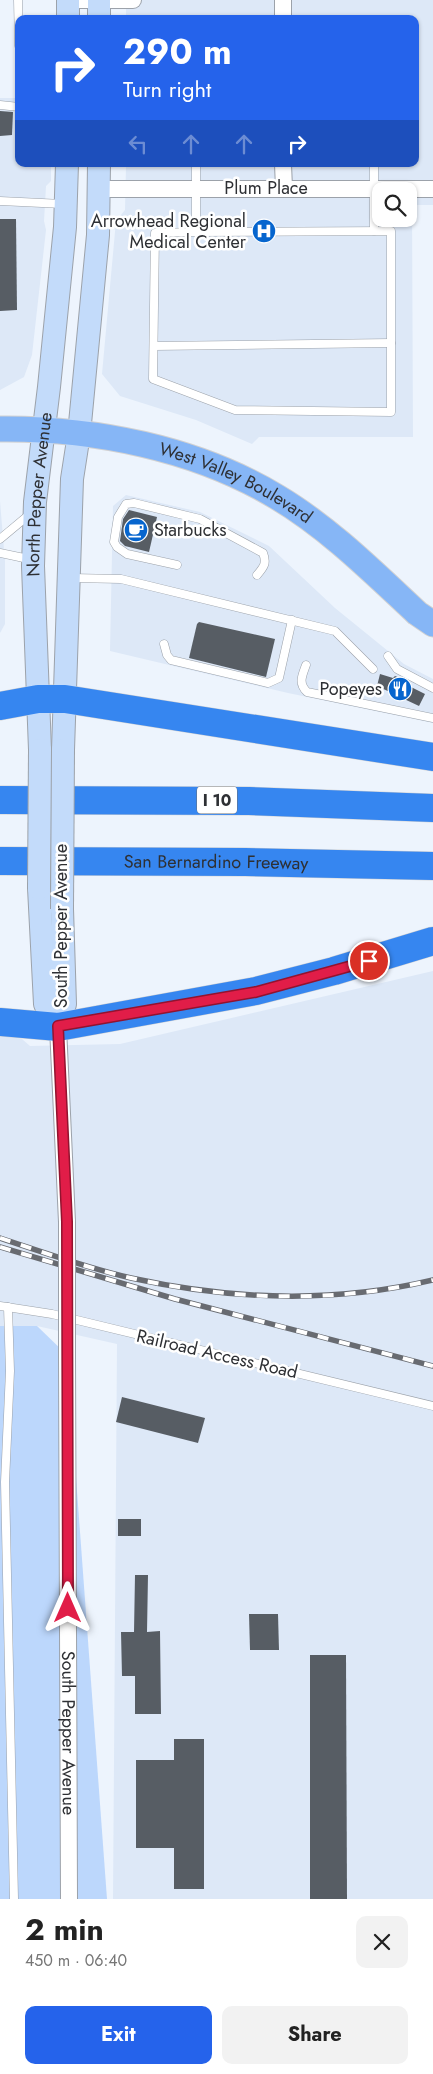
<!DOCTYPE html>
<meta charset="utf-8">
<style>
body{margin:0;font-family:Jost,sans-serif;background:#f2f2f2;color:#222;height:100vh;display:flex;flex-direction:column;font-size:19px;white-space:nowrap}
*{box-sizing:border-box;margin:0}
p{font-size:16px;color:#767676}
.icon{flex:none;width:28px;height:28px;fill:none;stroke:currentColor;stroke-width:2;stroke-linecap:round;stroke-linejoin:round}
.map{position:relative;height:1899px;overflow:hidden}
.details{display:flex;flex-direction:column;background:#fff;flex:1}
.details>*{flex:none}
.guide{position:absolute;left:15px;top:15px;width:404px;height:152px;border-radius:10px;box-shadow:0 1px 4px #0004;background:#2563eb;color:#fff;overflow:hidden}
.controls{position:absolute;left:372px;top:182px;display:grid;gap:10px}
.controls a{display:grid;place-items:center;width:45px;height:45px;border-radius:10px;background:#fff;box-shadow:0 1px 4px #0004;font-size:25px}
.pin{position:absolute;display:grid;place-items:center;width:42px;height:42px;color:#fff;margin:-21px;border:2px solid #fff;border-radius:50%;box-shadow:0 1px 5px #0007}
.me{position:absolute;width:55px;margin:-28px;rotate:0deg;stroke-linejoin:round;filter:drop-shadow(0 0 4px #0008)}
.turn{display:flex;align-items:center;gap:18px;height:105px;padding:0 25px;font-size:22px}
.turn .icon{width:65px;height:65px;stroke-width:2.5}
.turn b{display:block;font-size:35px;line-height:42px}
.lanes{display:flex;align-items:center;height:48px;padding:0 25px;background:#0003;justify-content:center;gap:25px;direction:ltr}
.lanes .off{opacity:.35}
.round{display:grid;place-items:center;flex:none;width:52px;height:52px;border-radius:10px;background:#f2f2f2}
.overview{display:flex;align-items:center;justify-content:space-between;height:85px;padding:0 25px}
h1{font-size:30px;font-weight:700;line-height:38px}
.cta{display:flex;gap:10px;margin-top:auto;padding:10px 25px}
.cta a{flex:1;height:58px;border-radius:10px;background:#2563eb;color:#fff;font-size:20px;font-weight:700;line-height:58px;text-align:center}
.cta a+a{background:#f2f2f2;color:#222}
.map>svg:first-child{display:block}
.built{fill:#dde8f7;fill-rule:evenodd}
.green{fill:#bcd7fc}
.building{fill:#575d64}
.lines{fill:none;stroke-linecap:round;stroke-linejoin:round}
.service-casing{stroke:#9ca2aa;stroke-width:9}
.minor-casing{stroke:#9ca2aa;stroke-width:18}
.secondary-casing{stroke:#9ca2aa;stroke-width:24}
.primary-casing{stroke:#d1d1d2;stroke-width:27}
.motorway-casing{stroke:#d1d1d2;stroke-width:29}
.service{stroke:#fff;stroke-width:8}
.minor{stroke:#fff;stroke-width:16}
.secondary{stroke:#c3dbfa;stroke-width:22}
.primary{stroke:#86b6f6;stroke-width:25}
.motorway{stroke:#3686f0;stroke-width:28}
.rail-casing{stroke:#686b71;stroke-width:5.5}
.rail{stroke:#fff;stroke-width:4;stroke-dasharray:11;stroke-linecap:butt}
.minor-bridge-casing{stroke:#9ca2aa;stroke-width:18;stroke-linecap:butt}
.secondary-bridge-casing{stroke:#9ca2aa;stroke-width:24;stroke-linecap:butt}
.minor-bridge{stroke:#fff;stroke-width:16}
.secondary-bridge{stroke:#c3dbfa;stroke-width:22}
.route-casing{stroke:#92132f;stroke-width:12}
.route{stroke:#e11d48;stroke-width:9}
.labels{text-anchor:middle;stroke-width:5;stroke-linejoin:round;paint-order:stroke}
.shield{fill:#fff;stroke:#6d6e71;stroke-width:1}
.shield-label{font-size:16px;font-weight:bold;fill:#2e3034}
.street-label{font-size:18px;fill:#2e3034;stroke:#fff}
.poi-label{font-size:18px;fill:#2e3034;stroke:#fff;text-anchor:end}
</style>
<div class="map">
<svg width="433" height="1899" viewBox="0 0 433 1899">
<rect width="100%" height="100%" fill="#edf4fd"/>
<g class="built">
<path d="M 126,0 L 433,0 L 433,205 L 412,205 L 413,437 L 259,437 L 252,444 L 196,420 L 120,396 L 102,374 L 116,221 L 125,210 L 126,166 L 124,164 L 415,164 L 415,19 L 126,19 ZM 381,191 L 409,191 L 409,219 L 381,219 Z"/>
<path d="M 0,98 L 19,98 L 19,164 L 51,164 L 51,181 L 46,186 L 44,221 L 46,230 L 32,355 L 24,377 L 0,390 Z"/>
<path d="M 126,495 L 200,512 L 269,546 L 335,608 L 404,664 L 433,679 L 433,723 L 288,693 L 110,651 L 113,506 Z"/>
<path d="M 0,501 L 5,562 L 5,624 L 0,633 Z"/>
<path d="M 433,971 L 433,1899 L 113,1899 L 117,1344 L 37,1326 L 0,1326 L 0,1035 L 22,1039 L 30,1046 L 120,1044 Z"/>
</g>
<path class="green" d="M 0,1326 L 37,1326 L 67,1355 L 107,1899 L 0,1899 Z"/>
<g class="building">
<path d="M 0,111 L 13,112 L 12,135 L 0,136 Z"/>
<path d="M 0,219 L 16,219 L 17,310 L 0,311 Z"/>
<path d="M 129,510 L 157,517 L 149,552 L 125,546 L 120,541 L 123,519 Z"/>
<path d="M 199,622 L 275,639 L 266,677 L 189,658 L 197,624 Z"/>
<path d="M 380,674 L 393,678 L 395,676 L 407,681 L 405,684 L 425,694 L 419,706 L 402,698 L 400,701 L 390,696 L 392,693 L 377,686 Z"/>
<path d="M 122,1397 L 205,1418 L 198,1443 L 116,1422 Z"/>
<rect x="118" y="1519" width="23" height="17"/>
<path d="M 135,1575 L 148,1575 L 147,1632 L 160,1631 L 161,1714 L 135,1714 L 135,1676 L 122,1676 L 121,1632 L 134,1632 Z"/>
<path d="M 249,1614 L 278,1614 L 279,1650 L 250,1650 Z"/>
<path d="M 310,1655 L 346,1655 L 347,1899 L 310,1899 Z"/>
<path d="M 174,1739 L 204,1739 L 204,1889 L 174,1889 L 174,1848 L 136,1848 L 136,1760 L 174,1760 Z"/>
</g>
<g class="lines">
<g class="service-casing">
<g id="service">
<path d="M 18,0 L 19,46"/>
<path d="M 0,105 L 19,107"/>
<path d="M 374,164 L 374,231"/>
<path d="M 0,201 L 63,204"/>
<path d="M 196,232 L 391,231 L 391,412 L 235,410 L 153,379 L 155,233 L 196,232 L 196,164"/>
<path d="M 154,346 L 391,343"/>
<path d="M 0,539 L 30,514"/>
<path d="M 0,553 L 24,558 L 30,564"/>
<path d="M 177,565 L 127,554 L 117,547 L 114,542 L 118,517 L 126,504 L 134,503 L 200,519 L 263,553 C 267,563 264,567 257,575"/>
<path d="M 72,578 L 121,579 L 335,631 L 373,669"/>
<path d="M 164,644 L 167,655 L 171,660 L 268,683 L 279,678 L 292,620"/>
<path d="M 388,656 L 397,669 L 433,688"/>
<path d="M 306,665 C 302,676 298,683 307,692 L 433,718"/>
<path d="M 0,1306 L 52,1314 L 433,1406"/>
<path d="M 8,1307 L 10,1371 L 5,1482 L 14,1899"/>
</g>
</g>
<g class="minor-casing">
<g id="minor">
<path d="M 68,0 L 133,0"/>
<path d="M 283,0 L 283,19"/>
<path d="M 283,164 L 284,188"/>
<path d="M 99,189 L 433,189"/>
<path d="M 58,1027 L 67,1222"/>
<path id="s1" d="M 67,1355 L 69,1899"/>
</g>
</g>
<g class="secondary-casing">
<g id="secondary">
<path d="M 99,0 L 99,19"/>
<path d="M 68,19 L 68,0"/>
<path id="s2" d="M 40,750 L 33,566 L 35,502 L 49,387 L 65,227 L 67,164"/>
<path d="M 63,750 L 72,479 L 79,434 L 98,235 L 99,164"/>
<path d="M 39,888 L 45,1004 L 58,1027"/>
<path d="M 58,1027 L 65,1004 L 62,909"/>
</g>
</g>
<g class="primary-casing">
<g id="primary">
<path id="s3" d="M 0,429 C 93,428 196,448 277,497 C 329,528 373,572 417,613 L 433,624"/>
</g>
</g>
<g class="motorway-casing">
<g id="motorway">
<path d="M 0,706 L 38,699 L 65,699 L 433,757"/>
<path d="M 0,800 L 249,801 L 433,808"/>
<path id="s4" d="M 0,861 L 245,862 L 433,866"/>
<path d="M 0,1022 L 58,1027 L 256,991 L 334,971 L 433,941"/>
</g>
</g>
<use href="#service" class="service"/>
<use href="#minor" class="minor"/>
<use href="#secondary" class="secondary"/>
<use href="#primary" class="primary"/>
<use href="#motorway" class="motorway"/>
<g class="rail-casing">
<g id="rail">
<path d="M 0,1238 C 43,1252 87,1268 131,1278 C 232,1300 332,1304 433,1280"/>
<path d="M 0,1247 L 175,1299 L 433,1366"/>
</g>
</g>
<use href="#rail" class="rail"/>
<g class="minor-bridge-casing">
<path id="minor-bridge" d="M 67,1222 L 67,1355"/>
</g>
<g class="secondary-bridge-casing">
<g id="secondary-bridge">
<path d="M 39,888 L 40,750"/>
<path d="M 62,909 L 63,750"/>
</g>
</g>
<use href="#minor-bridge" class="minor-bridge"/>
<use href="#secondary-bridge" class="secondary-bridge"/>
</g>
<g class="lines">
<g class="route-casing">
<path id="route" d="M 68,1608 L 67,1222 L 58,1026 L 256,992 L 369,961"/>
</g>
<use href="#route" class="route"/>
</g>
<defs>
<g id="hospital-disc" transform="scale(1.25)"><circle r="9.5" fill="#0665ce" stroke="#fff"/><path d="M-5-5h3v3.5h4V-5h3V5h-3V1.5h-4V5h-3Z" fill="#fff"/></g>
<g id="cafe-disc" transform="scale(1.25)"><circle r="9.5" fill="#0665ce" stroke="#fff"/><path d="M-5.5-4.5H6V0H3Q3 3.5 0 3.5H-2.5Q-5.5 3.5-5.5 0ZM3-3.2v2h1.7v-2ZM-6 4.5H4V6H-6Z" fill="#fff"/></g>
<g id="restaurant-disc" transform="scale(1.25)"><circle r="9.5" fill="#0665ce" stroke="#fff"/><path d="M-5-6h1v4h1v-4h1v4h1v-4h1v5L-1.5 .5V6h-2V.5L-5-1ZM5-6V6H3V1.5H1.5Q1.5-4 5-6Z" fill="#fff"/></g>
</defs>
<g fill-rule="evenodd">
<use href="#hospital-disc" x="264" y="231"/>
<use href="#cafe-disc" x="136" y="530"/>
<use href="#restaurant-disc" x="400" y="689"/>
</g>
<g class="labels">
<rect class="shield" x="197" y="786.5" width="40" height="27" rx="4"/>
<g class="shield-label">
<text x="217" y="806">I 10</text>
</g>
<g class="street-label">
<text x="266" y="194">Plum Place</text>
<text dy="6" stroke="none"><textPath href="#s3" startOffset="245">West Valley Boulevard</textPath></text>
<text dy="6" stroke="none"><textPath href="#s2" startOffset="256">North Pepper Avenue</textPath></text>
<text dy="6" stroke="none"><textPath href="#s4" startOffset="216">San Bernardino Freeway</textPath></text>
<text transform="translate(61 926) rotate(-90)" y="6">South Pepper Avenue</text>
<text transform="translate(217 1354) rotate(13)" y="6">Railroad Access Road</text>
<text dy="6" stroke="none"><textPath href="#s1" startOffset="378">South Pepper Avenue</textPath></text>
</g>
<g class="poi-label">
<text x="246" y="227">Arrowhead Regional<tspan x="246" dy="21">Medical Center</tspan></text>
<text x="154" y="536" text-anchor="start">Starbucks</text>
<text x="382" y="695">Popeyes</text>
</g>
</g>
</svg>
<div class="controls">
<a><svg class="icon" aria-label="search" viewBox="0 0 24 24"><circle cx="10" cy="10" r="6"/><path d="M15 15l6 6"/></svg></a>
</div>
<div class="pin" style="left:369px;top:961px;background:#d93025"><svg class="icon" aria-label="arrive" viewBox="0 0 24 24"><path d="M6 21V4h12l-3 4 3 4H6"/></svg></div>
<svg class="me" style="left:68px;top:1608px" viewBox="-20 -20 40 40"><path d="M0-17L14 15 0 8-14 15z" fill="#e11d48" stroke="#fff" stroke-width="4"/></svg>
<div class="guide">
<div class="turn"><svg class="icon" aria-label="right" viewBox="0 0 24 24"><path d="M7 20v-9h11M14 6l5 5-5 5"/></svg><div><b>290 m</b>Turn right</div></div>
<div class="lanes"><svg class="icon off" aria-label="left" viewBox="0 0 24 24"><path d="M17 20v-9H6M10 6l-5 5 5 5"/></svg><svg class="icon off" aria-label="ahead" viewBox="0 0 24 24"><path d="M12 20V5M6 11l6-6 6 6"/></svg><svg class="icon off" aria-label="ahead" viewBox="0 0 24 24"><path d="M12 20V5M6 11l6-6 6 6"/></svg><svg class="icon" aria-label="right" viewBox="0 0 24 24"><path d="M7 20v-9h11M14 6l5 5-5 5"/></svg></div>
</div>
</div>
<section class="details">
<div class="overview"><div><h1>2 min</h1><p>450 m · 06:40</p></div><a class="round"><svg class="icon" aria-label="close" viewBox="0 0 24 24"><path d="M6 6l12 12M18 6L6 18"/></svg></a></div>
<div class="cta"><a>Exit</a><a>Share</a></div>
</section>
